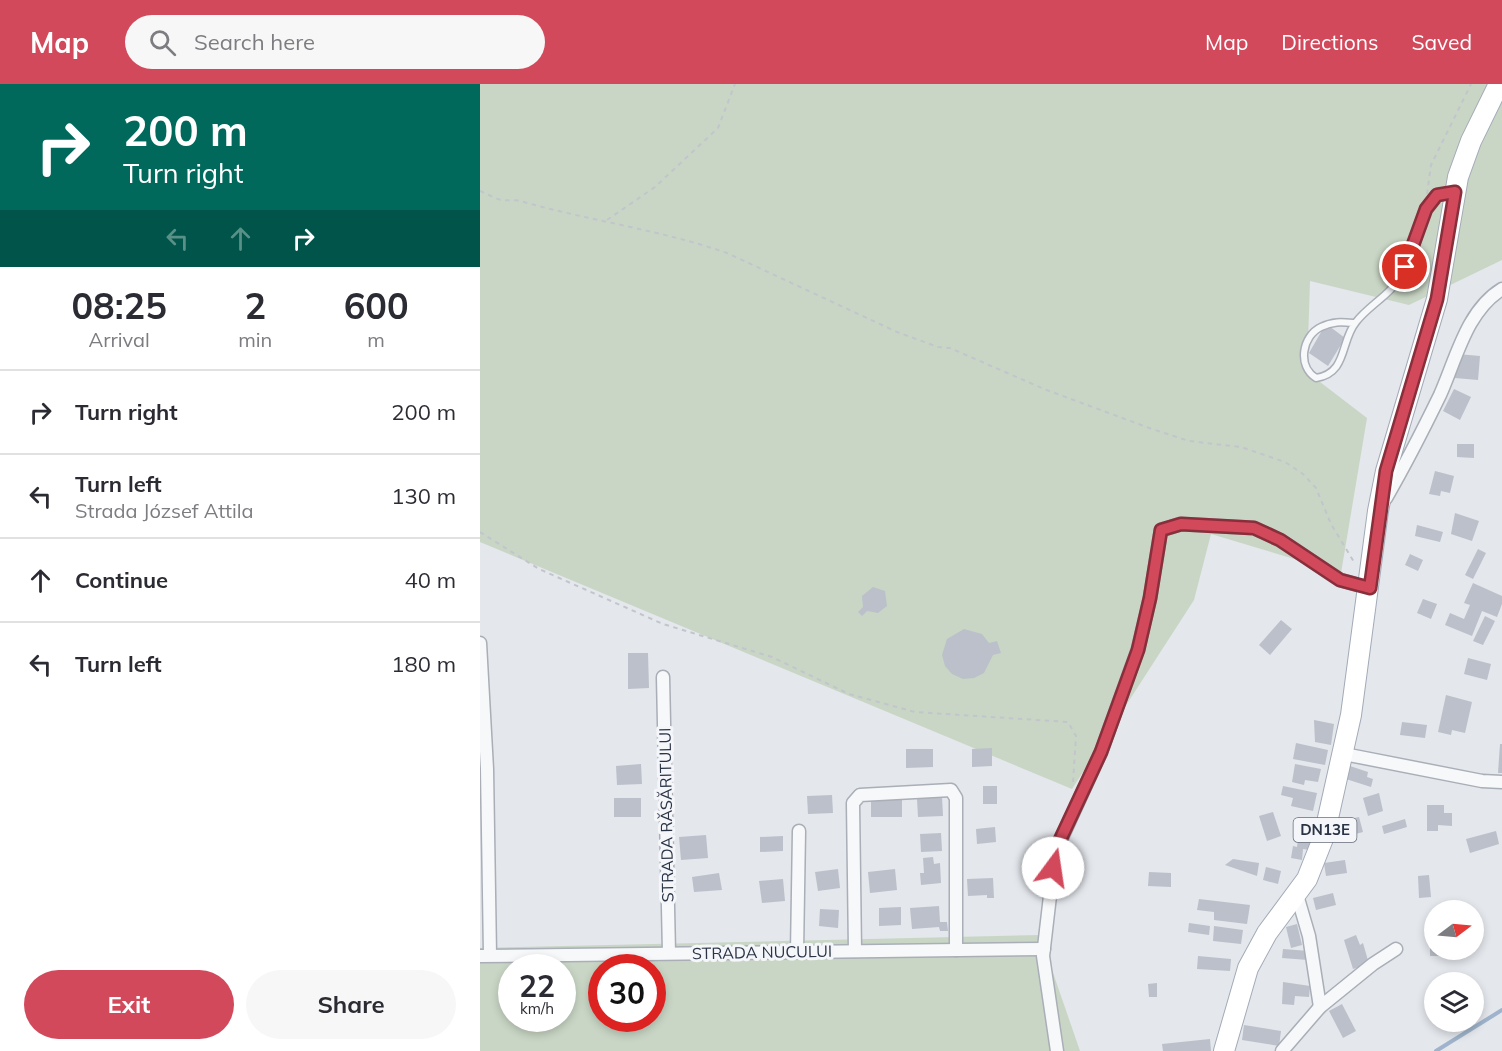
<!DOCTYPE html>
<meta charset="utf-8">
<style>
body{margin:0;font-family:Mulish,sans-serif;background:#f7f7f7;color:#2b2b33;height:100vh;display:flex;flex-direction:column;font-size:22px;white-space:nowrap}
*{box-sizing:border-box;margin:0}
p{font-size:20px;color:#7c7c81}
.icon{flex:none;width:33px;height:33px;fill:none;stroke:currentColor;stroke-width:2;stroke-linecap:round;stroke-linejoin:round}
.map{position:relative;flex:1;overflow:hidden}
.drawer{display:flex;flex-direction:column;background:#fff;width:480px}
.drawer>*{flex:none}
.guide{background:#00695c;color:#fff;overflow:hidden}
.needle{width:39px;rotate:74deg}
.buttons{position:absolute;left:944px;top:816px;display:grid;gap:12px}
.buttons a{display:grid;place-items:center;width:60px;height:60px;border-radius:50%;background:#fff;box-shadow:0 3px 9px #0003;font-size:30px}
.speed{position:absolute;left:18px;top:870px;display:flex;gap:12px;font-size:30px;font-weight:700;text-align:center}
.speed>*{display:grid;place-content:center;width:78px;height:78px;border-radius:50%;background:#fff;box-shadow:0 3px 9px #0003;line-height:1}
.speed small{font-size:15px;font-weight:400}
.speed .limit{border:9px solid #d22;background:#fff;color:#111}
.pin{position:absolute;display:grid;place-items:center;width:51px;height:51px;color:#fff;margin:-26px;border:3px solid #fff;border-radius:50%;box-shadow:0 2px 6px #0007}
.me{position:absolute;width:66px;margin:-33px;rotate:14deg;stroke-linejoin:round;filter:drop-shadow(0 0 4px #0008)}
.turn{display:flex;align-items:center;gap:21px;height:126px;padding:0 24px;font-size:27px}
.turn .icon{width:78px;height:78px;stroke-width:2.5}
.turn b{display:block;font-size:42px;line-height:51px}
.lanes{display:flex;align-items:center;height:57px;padding:0 24px;background:#0003;justify-content:center;gap:30px;direction:ltr}
.lanes .off{opacity:.35}
.eta{display:flex;justify-content:space-evenly;align-items:center;height:102px;text-align:center}
.eta b{font-size:36px;font-weight:700;line-height:42px}
.button{display:flex;gap:12px;margin-top:auto;padding:12px 24px}
.button a{flex:1;height:69px;border-radius:36px;background:#d1495b;color:#fff;font-size:24px;font-weight:700;line-height:69px;text-align:center}
.button a+a{background:#f7f7f7;color:#2b2b33}
ul{padding:0;list-style:none}
li{display:flex;align-items:center;gap:18px;height:84px;padding:0 24px;border-top:2px solid #e1e1e2}
li div{flex:1}
li b{display:block;font-size:22px}
li em{font-style:normal}
header{display:flex;align-items:center;gap:36px;box-sizing:border-box;height:84px;padding:0 30px;background:#d1495b;color:#fff}
header strong{font-size:28px}
nav{display:flex;gap:33px;margin-inline-start:auto;font-size:21px}
.search{width:420px;height:54px;background:#f7f7f7;display:flex;align-items:center;gap:15px;box-sizing:border-box;padding:0 21px;border-radius:33px;color:#7c7c81;font-size:22px}
main{display:flex;flex:1;min-height:0}
.map>svg:first-child{display:block}
.green{fill:#c9d6c5;fill-rule:evenodd}
.lines{fill:none;stroke-linecap:round;stroke-linejoin:round}
.stream{stroke:#9fb4cc;stroke-width:4}
.building{fill:#bbc0ca}
.lane-casing{stroke:#a9aeb7;stroke-width:9}
.street-casing{stroke:#a9aeb7;stroke-width:15}
.primary-casing{stroke:#a3abb8;stroke-width:22}
.path{stroke:#c2c5cb;stroke-width:2;stroke-dasharray:4.5 4.5;stroke-linecap:butt}
.lane{stroke:#f7f8fa;stroke-width:6}
.street{stroke:#f7f8fa;stroke-width:12}
.primary{stroke:#fff;stroke-width:20}
.route-casing{stroke:#882f3b;stroke-width:15}
.route{stroke:#d1495b;stroke-width:10}
.labels{text-anchor:middle;stroke-width:6;stroke-linejoin:round;paint-order:stroke}
.shield{fill:#f4f6f9;stroke:#676e7b;stroke-width:1.5}
.shield-label{font-size:15px;font-weight:bold;fill:#2b3445}
.street-label{font-size:16px;fill:#2b3445;stroke:#f4f6f9}
</style>
<header>
<strong>Map</strong>
<div class="search"><svg class="icon" aria-label="search" viewBox="0 0 24 24"><circle cx="10" cy="10" r="6"/><path d="M15 15l6 6"/></svg>Search here</div>
<nav><a>Map</a><a>Directions</a><a>Saved</a></nav>
</header>
<main>
<section class="drawer">
<div class="guide">
<div class="turn"><svg class="icon" aria-label="right" viewBox="0 0 24 24"><path d="M7 20v-9h11M14 6l5 5-5 5"/></svg><div><b>200 m</b>Turn right</div></div>
<div class="lanes"><svg class="icon off" aria-label="left" viewBox="0 0 24 24"><path d="M17 20v-9H6M10 6l-5 5 5 5"/></svg><svg class="icon off" aria-label="ahead" viewBox="0 0 24 24"><path d="M12 20V5M6 11l6-6 6 6"/></svg><svg class="icon" aria-label="right" viewBox="0 0 24 24"><path d="M7 20v-9h11M14 6l5 5-5 5"/></svg></div>
</div>
<div class="eta">
<div><b>08:25</b><p>Arrival</p></div>
<div><b>2</b><p>min</p></div>
<div><b>600</b><p>m</p></div>
</div>
<ul>
<li><svg class="icon" aria-label="right" viewBox="0 0 24 24"><path d="M7 20v-9h11M14 6l5 5-5 5"/></svg><div><b>Turn right</b></div><em>200 m</em></li>
<li><svg class="icon" aria-label="left" viewBox="0 0 24 24"><path d="M17 20v-9H6M10 6l-5 5 5 5"/></svg><div><b>Turn left</b><p>Strada József Attila</p></div><em>130 m</em></li>
<li><svg class="icon" aria-label="ahead" viewBox="0 0 24 24"><path d="M12 20V5M6 11l6-6 6 6"/></svg><div><b>Continue</b></div><em>40 m</em></li>
<li><svg class="icon" aria-label="left" viewBox="0 0 24 24"><path d="M17 20v-9H6M10 6l-5 5 5 5"/></svg><div><b>Turn left</b></div><em>180 m</em></li>
</ul>
<div class="button"><a>Exit</a><a>Share</a></div>
</section>
<div class="map">
<svg width="1022" height="967" viewBox="0 0 1022 967">
<rect width="100%" height="100%" fill="#e4e7ec"/>
<g class="green">
<path d="M 0,0 L 1022,0 L 1022,176 L 929,221 L 830,197 L 827,288 L 887,334 L 861,489 L 731,450 L 714,516 L 592,705 L 0,458 Z"/>
<path d="M 560,851 L 600,967 L 0,967 L 0,864 ZM 32,884 L 82,884 L 82,934 L 32,934 ZM 122,884 L 172,884 L 172,934 L 122,934 Z"/>
</g>
<g class="lines">
<path class="stream" d="M 956,967 L 1022,926"/>
</g>
<g class="building">
<path d="M 849,242 L 865,254 L 848,282 L 829,269 L 844,243 Z"/>
<path d="M 977,270 L 1000,272 L 998,296 L 975,294 Z"/>
<path d="M 974,305 L 991,313 L 980,336 L 963,327 Z"/>
<path d="M 977,360 L 994,360 L 994,374 L 977,373 Z"/>
<path d="M 955,387 L 974,392 L 970,409 L 961,407 L 960,412 L 949,410 Z"/>
<path d="M 975,429 L 999,437 L 992,457 L 971,450 Z"/>
<path d="M 937,441 L 963,448 L 960,458 L 935,452 Z"/>
<path d="M 998,465 L 1006,469 L 993,495 L 985,491 Z"/>
<path d="M 930,470 L 943,476 L 938,487 L 925,481 Z"/>
<path d="M 993,499 L 1022,512 L 1022,520 L 1017,533 L 1002,527 L 992,552 L 965,541 L 970,529 L 984,535 L 990,521 L 984,519 Z"/>
<path d="M 393,503 L 405,507 L 407,522 L 398,529 L 387,527 L 382,532 L 378,528 L 383,523 L 382,512 Z"/>
<path d="M 943,515 L 957,520 L 951,535 L 937,529 Z"/>
<path d="M 1005,532 L 1015,537 L 1003,561 L 993,557 Z"/>
<path d="M 801,536 L 812,545 L 790,571 L 779,561 Z"/>
<path d="M 484,545 L 502,550 L 509,559 L 517,557 L 521,569 L 513,571 L 504,589 L 494,594 L 483,595 L 472,590 L 465,582 L 462,571 L 467,555 Z"/>
<path d="M 148,569 L 168,569 L 169,604 L 148,605 Z"/>
<path d="M 988,574 L 1011,580 L 1007,596 L 984,590 Z"/>
<path d="M 966,611 L 992,618 L 985,649 L 972,646 L 971,651 L 958,648 Z"/>
<path d="M 834,636 L 854,640 L 851,661 L 835,658 Z"/>
<path d="M 922,638 L 947,641 L 945,654 L 920,651 Z"/>
<path d="M 816,659 L 848,666 L 845,681 L 813,675 Z"/>
<path d="M 1020,660 L 1022,660 L 1022,689 L 1018,689 Z"/>
<path d="M 512,664 L 512,682 L 492,683 L 492,665 Z"/>
<path d="M 426,665 L 453,665 L 453,683 L 426,684 Z"/>
<path d="M 161,680 L 162,700 L 137,701 L 136,682 Z"/>
<path d="M 815,680 L 841,685 L 838,698 L 825,696 L 824,701 L 812,698 Z"/>
<path d="M 870,682 L 888,688 L 887,693 L 893,695 L 891,703 L 866,695 Z"/>
<rect x="503" y="702" width="14" height="18"/>
<path d="M 803,702 L 837,709 L 833,727 L 811,722 L 813,714 L 801,711 Z"/>
<path d="M 899,709 L 903,727 L 888,732 L 883,714 Z"/>
<path d="M 352,711 L 353,729 L 328,730 L 327,712 Z"/>
<path d="M 462,713 L 463,732 L 438,733 L 437,715 Z"/>
<rect x="134" y="714" width="27" height="19"/>
<rect x="391" y="716" width="31" height="17"/>
<path d="M 947,721 L 964,721 L 964,729 L 972,729 L 972,742 L 958,741 L 958,747 L 947,747 Z"/>
<path d="M 793,728 L 801,752 L 787,757 L 779,732 Z"/>
<path d="M 879,733 L 883,748 L 868,752 L 867,747 L 855,750 L 853,739 Z"/>
<path d="M 925,735 L 927,743 L 904,750 L 902,742 Z"/>
<path d="M 820,740 L 834,743 L 830,766 L 823,765 L 822,776 L 811,774 L 813,762 L 817,763 Z"/>
<path d="M 515,743 L 516,758 L 497,760 L 496,745 Z"/>
<path d="M 1016,747 L 1019,760 L 990,769 L 986,755 Z"/>
<path d="M 461,749 L 462,767 L 441,768 L 440,750 Z"/>
<path d="M 226,751 L 228,774 L 201,776 L 199,753 Z"/>
<path d="M 303,752 L 303,767 L 280,768 L 280,753 Z"/>
<path d="M 453,773 L 454,780 L 460,779 L 461,799 L 441,801 L 440,789 L 444,789 L 443,774 Z"/>
<path d="M 753,775 L 779,779 L 777,792 L 745,781 Z"/>
<path d="M 865,776 L 867,789 L 846,792 L 844,779 Z"/>
<path d="M 786,783 L 801,787 L 798,800 L 783,796 Z"/>
<path d="M 358,785 L 360,804 L 338,807 L 335,788 Z"/>
<path d="M 415,785 L 417,806 L 390,809 L 388,788 Z"/>
<path d="M 669,788 L 691,789 L 691,803 L 668,802 Z"/>
<path d="M 239,789 L 242,806 L 214,808 L 212,793 Z"/>
<path d="M 949,791 L 951,813 L 939,814 L 938,792 Z"/>
<path d="M 513,794 L 514,814 L 507,814 L 507,811 L 488,812 L 487,795 Z"/>
<path d="M 303,795 L 305,817 L 282,819 L 279,797 Z"/>
<path d="M 853,809 L 856,821 L 836,826 L 833,814 Z"/>
<path d="M 719,815 L 770,821 L 767,840 L 734,836 L 734,828 L 717,826 Z"/>
<path d="M 459,822 L 460,838 L 467,838 L 468,847 L 460,847 L 459,843 L 432,845 L 430,824 Z"/>
<path d="M 421,823 L 421,841 L 399,842 L 399,824 Z"/>
<path d="M 340,825 L 359,826 L 358,844 L 339,842 Z"/>
<path d="M 709,839 L 730,842 L 729,851 L 708,848 Z"/>
<path d="M 817,840 L 822,861 L 811,864 L 806,843 Z"/>
<path d="M 734,842 L 763,846 L 761,860 L 733,857 Z"/>
<path d="M 950,848 L 954,848 L 954,866 L 971,866 L 971,872 L 950,872 Z"/>
<path d="M 876,851 L 880,861 L 883,859 L 889,880 L 873,885 L 864,856 Z"/>
<path d="M 803,865 L 829,867 L 828,876 L 802,874 Z"/>
<path d="M 718,872 L 751,875 L 750,887 L 717,885 Z"/>
<path d="M 803,898 L 830,902 L 829,913 L 815,912 L 814,921 L 802,920 Z"/>
<path d="M 677,899 L 677,913 L 669,913 L 668,900 Z"/>
<path d="M 862,920 L 876,947 L 863,954 L 849,927 Z"/>
<path d="M 764,941 L 801,947 L 799,962 L 762,956 Z"/>
<path d="M 730,955 L 731,967 L 683,967 L 682,960 Z"/>
</g>
<g class="lines">
<g class="lane-casing">
<path id="lane" d="M 874,239 C 862,238 853,237 841,243 C 822,252 817,282 836,294 C 868,289 860,257 876,238 C 889,221 912,210 921,191 C 934,166 936,132 957,111 L 973,108"/>
</g>
<g class="street-casing">
<g id="street">
<path d="M 906,414 C 925,381 943,346 960,311 C 976,276 986,227 1022,205"/>
<path d="M 0,559 L 7,685 L 10,871"/>
<path d="M 183,593 L 189,869"/>
<path d="M 864,670 L 1002,697 L 1022,698"/>
<path d="M 817,811 L 829,852 L 840,923"/>
<path d="M 375,867 L 373,719 L 380,711 L 471,706 L 476,714 L 476,866"/>
<path d="M 317,868 L 319,747"/>
<path d="M 0,872 L 564,865"/>
<path d="M 577,967 L 563,872 L 575,769 L 621,668 L 658,565 L 670,514 L 681,446 L 701,440 L 774,444 L 800,456 L 860,496 L 889,504"/>
<path d="M 802,967 L 840,923 L 893,880 L 916,865"/>
</g>
</g>
<g class="primary-casing">
<path id="primary" d="M 744,967 L 768,884 L 787,849 L 827,795 L 844,752 L 871,631 L 898,427 L 906,387 L 957,215 L 978,93 L 991,57 L 1019,0"/>
</g>
<g class="path">
<path d="M 0,107 C 7,110 14,114 21,116 C 29,117 37,115 44,118 C 111,137 181,146 247,169 L 417,248 L 458,263 L 470,264 L 564,305 L 672,345 L 709,357 L 761,363 L 805,378 L 823,390 L 836,404 L 851,440 L 874,478"/>
<path d="M 947,110 L 951,81 L 991,0"/>
<path d="M 127,136 L 175,103 L 238,44 L 255,0"/>
<path d="M 0,448 L 59,485 L 183,540 L 292,573 L 369,610 L 435,628 L 588,638 L 596,652 L 593,698"/>
</g>
<use href="#lane" class="lane"/>
<use href="#street" class="street"/>
<use href="#primary" class="primary"/>
</g>
<g class="lines">
<g class="route-casing">
<path id="route" d="M 573,784 L 580,756 L 621,668 L 658,566 L 670,514 L 681,446 L 701,440 L 774,444 L 800,456 L 860,496 L 890,504 L 906,387 L 957,215 L 975,108 L 957,111 L 946,125 L 925,183"/>
</g>
<use href="#route" class="route"/>
</g>
<g class="labels">
<rect class="shield" x="813.5" y="734" width="63" height="24" rx="4.5"/>
<g class="shield-label">
<text x="845" y="751">DN13E</text>
</g>
<g class="street-label">
<text transform="translate(186 731) rotate(-91)" y="6">STRADA RĂSĂRITULUI</text>
<text transform="translate(282 868) rotate(-1)" y="6">STRADA NUCULUI</text>
</g>
</g>
</svg>
<div class="buttons">
<a><svg class="needle" viewBox="-14 -14 28 28"><path d="M0-13l5 13h-10z" fill="#e53935"/><path d="M0 13l5-13h-10z" fill="#7c7c81"/></svg></a>
<a><svg class="icon" aria-label="layers" viewBox="0 0 24 24"><path d="M12 4l9 5-9 5-9-5zM3 14l9 5 9-5"/></svg></a>
</div>
<div class="speed"><div>22<small>km/h</small></div><div class="limit">30</div></div>
<div class="pin" style="left:925px;top:183px;background:#d93025"><svg class="icon" aria-label="arrive" viewBox="0 0 24 24"><path d="M6 21V4h12l-3 4 3 4H6"/></svg></div>
<svg class="me" style="left:573px;top:784px" viewBox="-20 -20 40 40"><circle r="19" fill="#fff"/><path d="M0-13L10 11 0 6-10 11z" fill="#d1495b"/></svg>
</div>
</main>
